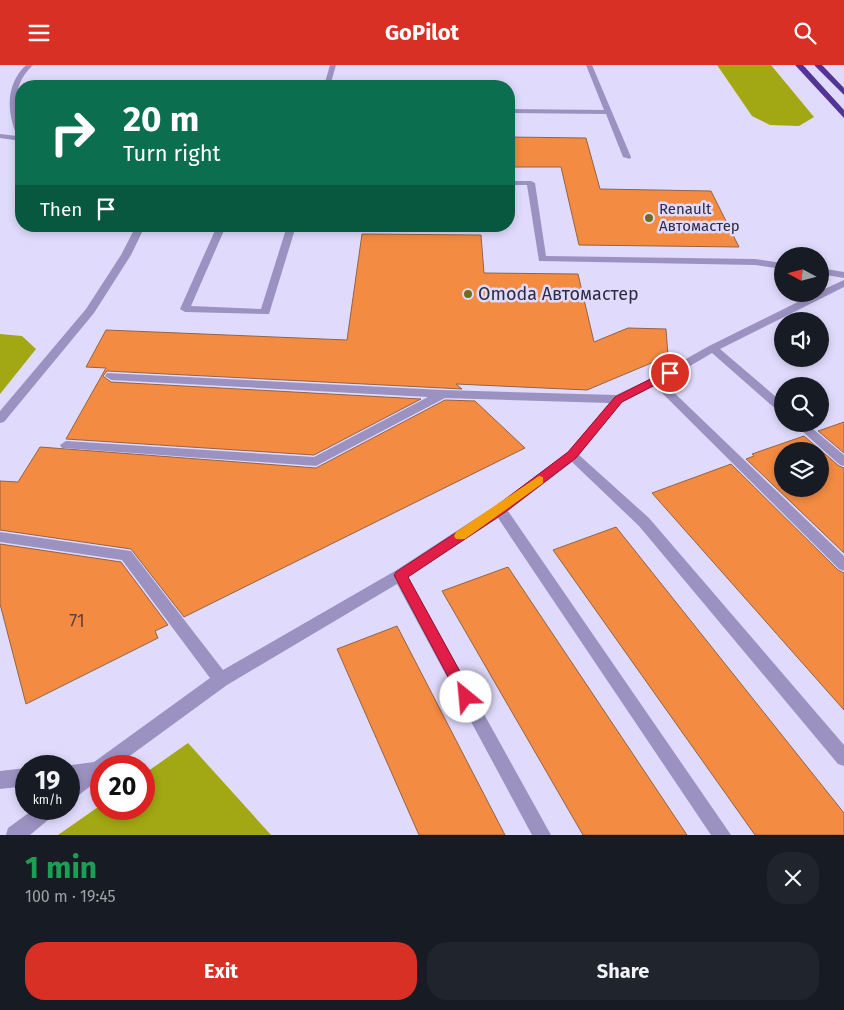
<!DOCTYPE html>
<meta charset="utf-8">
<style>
body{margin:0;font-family:"Fira Sans",sans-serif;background:#20242c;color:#f1f3f6;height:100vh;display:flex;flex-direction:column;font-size:19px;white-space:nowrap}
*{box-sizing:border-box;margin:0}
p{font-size:16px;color:#9ea1a6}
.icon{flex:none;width:28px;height:28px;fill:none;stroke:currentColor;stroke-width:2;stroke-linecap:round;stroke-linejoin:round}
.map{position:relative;height:770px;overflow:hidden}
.side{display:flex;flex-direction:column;background:#171b24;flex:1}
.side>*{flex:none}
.top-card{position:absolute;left:15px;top:15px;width:500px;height:152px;border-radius:20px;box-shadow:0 2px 8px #0003;background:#0b6e4f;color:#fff;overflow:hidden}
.needle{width:32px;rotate:277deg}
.buttons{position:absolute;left:774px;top:182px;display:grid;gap:10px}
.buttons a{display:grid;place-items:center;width:55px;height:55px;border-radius:50%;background:#171b24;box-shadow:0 2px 8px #0003;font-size:25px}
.speed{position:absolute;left:15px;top:690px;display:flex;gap:10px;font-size:25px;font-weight:700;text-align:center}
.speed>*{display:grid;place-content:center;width:65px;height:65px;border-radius:50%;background:#171b24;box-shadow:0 2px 8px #0003;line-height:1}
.speed small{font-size:12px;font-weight:400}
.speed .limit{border:8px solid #d22;background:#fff;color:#111}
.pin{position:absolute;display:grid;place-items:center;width:42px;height:42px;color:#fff;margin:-21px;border:2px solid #fff;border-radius:50%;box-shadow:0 1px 5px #0007}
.me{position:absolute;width:55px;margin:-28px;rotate:332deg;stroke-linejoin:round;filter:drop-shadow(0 0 4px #0008)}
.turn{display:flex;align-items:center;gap:18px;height:105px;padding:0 25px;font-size:22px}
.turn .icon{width:65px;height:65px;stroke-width:2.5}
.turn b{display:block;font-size:35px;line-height:42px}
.then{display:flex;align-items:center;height:48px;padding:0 25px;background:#0003;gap:10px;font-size:19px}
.round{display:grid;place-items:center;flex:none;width:52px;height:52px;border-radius:20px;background:#20242c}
.overview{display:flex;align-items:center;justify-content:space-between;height:85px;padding:0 25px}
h1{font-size:30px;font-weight:700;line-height:38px;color:#1e9e55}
.action{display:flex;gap:10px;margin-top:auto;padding:10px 25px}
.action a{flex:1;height:58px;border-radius:20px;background:#d93025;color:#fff;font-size:20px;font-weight:700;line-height:58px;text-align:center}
.action a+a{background:#20242c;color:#f1f3f6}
header{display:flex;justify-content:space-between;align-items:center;height:65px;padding:0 25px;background:#d93025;color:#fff;font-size:22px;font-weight:700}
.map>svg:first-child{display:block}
.forest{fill:#a1a813}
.building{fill:#f38b43;stroke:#936345;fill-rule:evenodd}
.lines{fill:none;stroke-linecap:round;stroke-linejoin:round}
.lane{fill:#9b92c1;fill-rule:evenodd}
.highway{fill:#523496;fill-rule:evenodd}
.route{fill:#e11d48;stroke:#92132f}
.slow{fill:#f59e0b}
.poi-dot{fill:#6c7016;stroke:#e0dbfc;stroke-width:2}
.labels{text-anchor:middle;stroke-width:5;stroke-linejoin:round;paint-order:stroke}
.far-poi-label{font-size:15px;fill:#2f2b40;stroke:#e0dbfc;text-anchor:start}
.poi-label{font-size:18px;fill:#2f2b40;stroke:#e0dbfc;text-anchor:start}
.near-number-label{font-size:18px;fill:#604341}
</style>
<header><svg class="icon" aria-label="menu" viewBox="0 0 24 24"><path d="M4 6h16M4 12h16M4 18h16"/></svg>GoPilot<svg class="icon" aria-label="search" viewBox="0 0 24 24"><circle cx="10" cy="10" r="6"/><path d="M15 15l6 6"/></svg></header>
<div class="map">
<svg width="844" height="770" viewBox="0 0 844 770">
<rect width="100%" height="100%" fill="#e0dbfc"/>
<g class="forest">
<path d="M 717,0 L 771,0 L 814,52 L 799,61 L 770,60 L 752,51 Z"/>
<path d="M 0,269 L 22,271 L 36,284 L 0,329 Z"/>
<path d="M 188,678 L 271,770 L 58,770 L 101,740 L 101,744 L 144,744 L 144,709 Z"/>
</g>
<g class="building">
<path d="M 509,72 L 586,73 L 600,124 L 711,126 L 739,182 L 579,180 L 561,102 L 509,102 Z"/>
<path d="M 362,169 L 481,170 L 484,208 L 578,209 L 594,277 L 628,263 L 666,264 L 668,291 L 587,325 L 456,319 L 462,324 L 443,323 L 107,306 L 103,311 L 111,317 L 421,334 L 314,390 L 66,374 L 106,303 L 86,302 L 106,265 L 347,275 Z"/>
<path d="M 445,335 L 475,336 L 525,383 L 184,552 L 131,484 L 0,465 L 0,416 L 18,417 L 40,382 L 316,403 Z"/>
<path d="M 844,357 L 844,388 L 818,366 Z"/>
<path d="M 804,371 L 839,401 L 844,403 L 844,488 L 746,394 L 754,391 L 752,389 ZM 782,386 L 820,386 L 820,424 L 782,424 Z"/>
<path d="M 731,399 L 838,505 L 844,508 L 844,645 L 652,428 Z"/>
<path d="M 616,462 L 844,748 L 844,770 L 755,770 L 553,485 Z"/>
<path d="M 0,479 L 121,497 L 168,560 L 155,566 L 158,573 L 26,639 L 0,539 Z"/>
<path d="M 508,502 L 687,770 L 583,770 L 442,526 Z"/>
<path d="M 397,561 L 505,770 L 419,770 L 337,584 Z"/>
</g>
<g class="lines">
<g class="lane">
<path d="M 26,0 L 33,0 C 6,26 21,46 21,76 L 0,73 L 0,69 L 17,71 C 7,47 5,20 26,0 Z"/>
<path d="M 330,0 L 336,0 L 330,21 L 324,21 Z"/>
<path d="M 586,0 L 592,0 L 631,92 L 630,94 L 623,92 L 606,49 L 509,48 L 509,44 L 604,45 Z"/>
<path d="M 509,116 L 531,116 L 535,118 L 546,191 L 755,194 L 782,198 L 782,204 L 755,200 L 539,196 L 527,120 L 509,120 Z"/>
<path d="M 136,161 L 145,161 L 131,190 L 94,248 L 4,357 L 0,358 L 0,346 L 86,244 L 121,190 Z"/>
<path d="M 217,161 L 226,161 L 191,241 L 261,244 L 287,161 L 296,161 L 269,249 L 185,247 L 180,244 Z"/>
<path d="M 820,203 L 844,207 L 844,213 L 820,209 Z"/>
<path d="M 844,215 L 844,222 L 720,284 L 782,337 L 782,347 L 778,346 L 712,288 L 663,317 L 844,491 L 844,506 L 839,504 L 655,321 L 622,337 L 579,390 L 649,453 L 844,680 L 844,701 L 838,699 L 639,461 L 572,397 L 508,446 L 731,770 L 711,770 L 498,453 L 408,512 L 551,770 L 532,770 L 397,519 L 227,620 L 116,701 L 101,701 L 101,713 L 75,733 L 69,736 L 69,701 L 64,701 L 94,697 L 210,613 L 122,495 L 0,477 L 0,467 L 131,486 L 223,605 L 395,506 L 495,441 L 568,387 L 609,338 L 445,333 L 316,401 L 62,383 L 60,380 L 66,376 L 314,392 L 428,332 L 111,315 L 105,311 L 107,308 L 443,325 L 616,330 L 652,313 L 709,281 L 814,229 L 820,229 L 820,226 Z"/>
<path d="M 794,359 L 807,359 L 844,390 L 844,401 L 840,400 Z"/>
<path d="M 26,703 L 26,721 L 0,724 L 0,706 Z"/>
<path d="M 34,744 L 57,744 L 54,750 L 30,770 L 6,770 L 8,763 Z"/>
</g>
<g class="highway">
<path d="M 795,0 L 803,0 L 844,45 L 844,53 Z"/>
<path d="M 814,0 L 822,0 L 844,23 L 844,30 Z"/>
</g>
</g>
<path class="route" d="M 670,304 L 676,308 L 674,310 L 622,337 L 576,393 L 504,448 L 408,512 L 474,632 L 472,636 L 466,638 L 461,636 L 394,510 L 396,507 L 495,442 L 568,387 L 615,332 Z"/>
<path class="slow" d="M 539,411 L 543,412 L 543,418 L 465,474 L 456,474 L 454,471 L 456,467 Z"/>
<g class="poi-dot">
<circle cx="649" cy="153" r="5"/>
<circle cx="468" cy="229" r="5"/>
</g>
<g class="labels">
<g class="far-poi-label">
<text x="659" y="149">Renault<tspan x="659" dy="17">Автомастер</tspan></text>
</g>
<g class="poi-label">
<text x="478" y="235">Omoda Автомастер</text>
</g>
<g class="near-number-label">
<text x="77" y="562">71</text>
</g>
</g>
</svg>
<div class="buttons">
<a><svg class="needle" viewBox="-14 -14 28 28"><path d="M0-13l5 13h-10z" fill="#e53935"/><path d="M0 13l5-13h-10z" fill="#9ea1a6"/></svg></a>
<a><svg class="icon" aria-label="sound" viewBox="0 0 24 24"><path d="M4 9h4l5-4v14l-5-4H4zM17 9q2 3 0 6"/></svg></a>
<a><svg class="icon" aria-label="search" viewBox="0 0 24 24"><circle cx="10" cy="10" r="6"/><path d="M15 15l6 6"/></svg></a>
<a><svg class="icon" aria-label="layers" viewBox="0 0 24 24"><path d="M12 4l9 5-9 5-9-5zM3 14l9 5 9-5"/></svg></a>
</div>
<div class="speed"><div>19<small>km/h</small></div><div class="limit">20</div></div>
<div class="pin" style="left:670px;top:308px;background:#d93025"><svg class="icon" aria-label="arrive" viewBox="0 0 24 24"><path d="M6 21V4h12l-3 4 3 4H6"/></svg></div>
<svg class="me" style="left:466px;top:632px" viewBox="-20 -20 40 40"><circle r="19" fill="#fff"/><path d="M0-13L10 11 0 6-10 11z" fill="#e11d48"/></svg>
<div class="top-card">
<div class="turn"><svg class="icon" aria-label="right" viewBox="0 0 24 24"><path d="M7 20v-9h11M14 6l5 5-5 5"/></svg><div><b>20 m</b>Turn right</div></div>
<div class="then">Then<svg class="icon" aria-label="arrive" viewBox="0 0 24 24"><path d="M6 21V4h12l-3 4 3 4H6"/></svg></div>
</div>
</div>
<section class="side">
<div class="overview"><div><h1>1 min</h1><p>100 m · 19:45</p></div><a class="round"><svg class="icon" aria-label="close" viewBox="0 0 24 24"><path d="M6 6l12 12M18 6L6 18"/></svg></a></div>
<div class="action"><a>Exit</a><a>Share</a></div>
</section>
